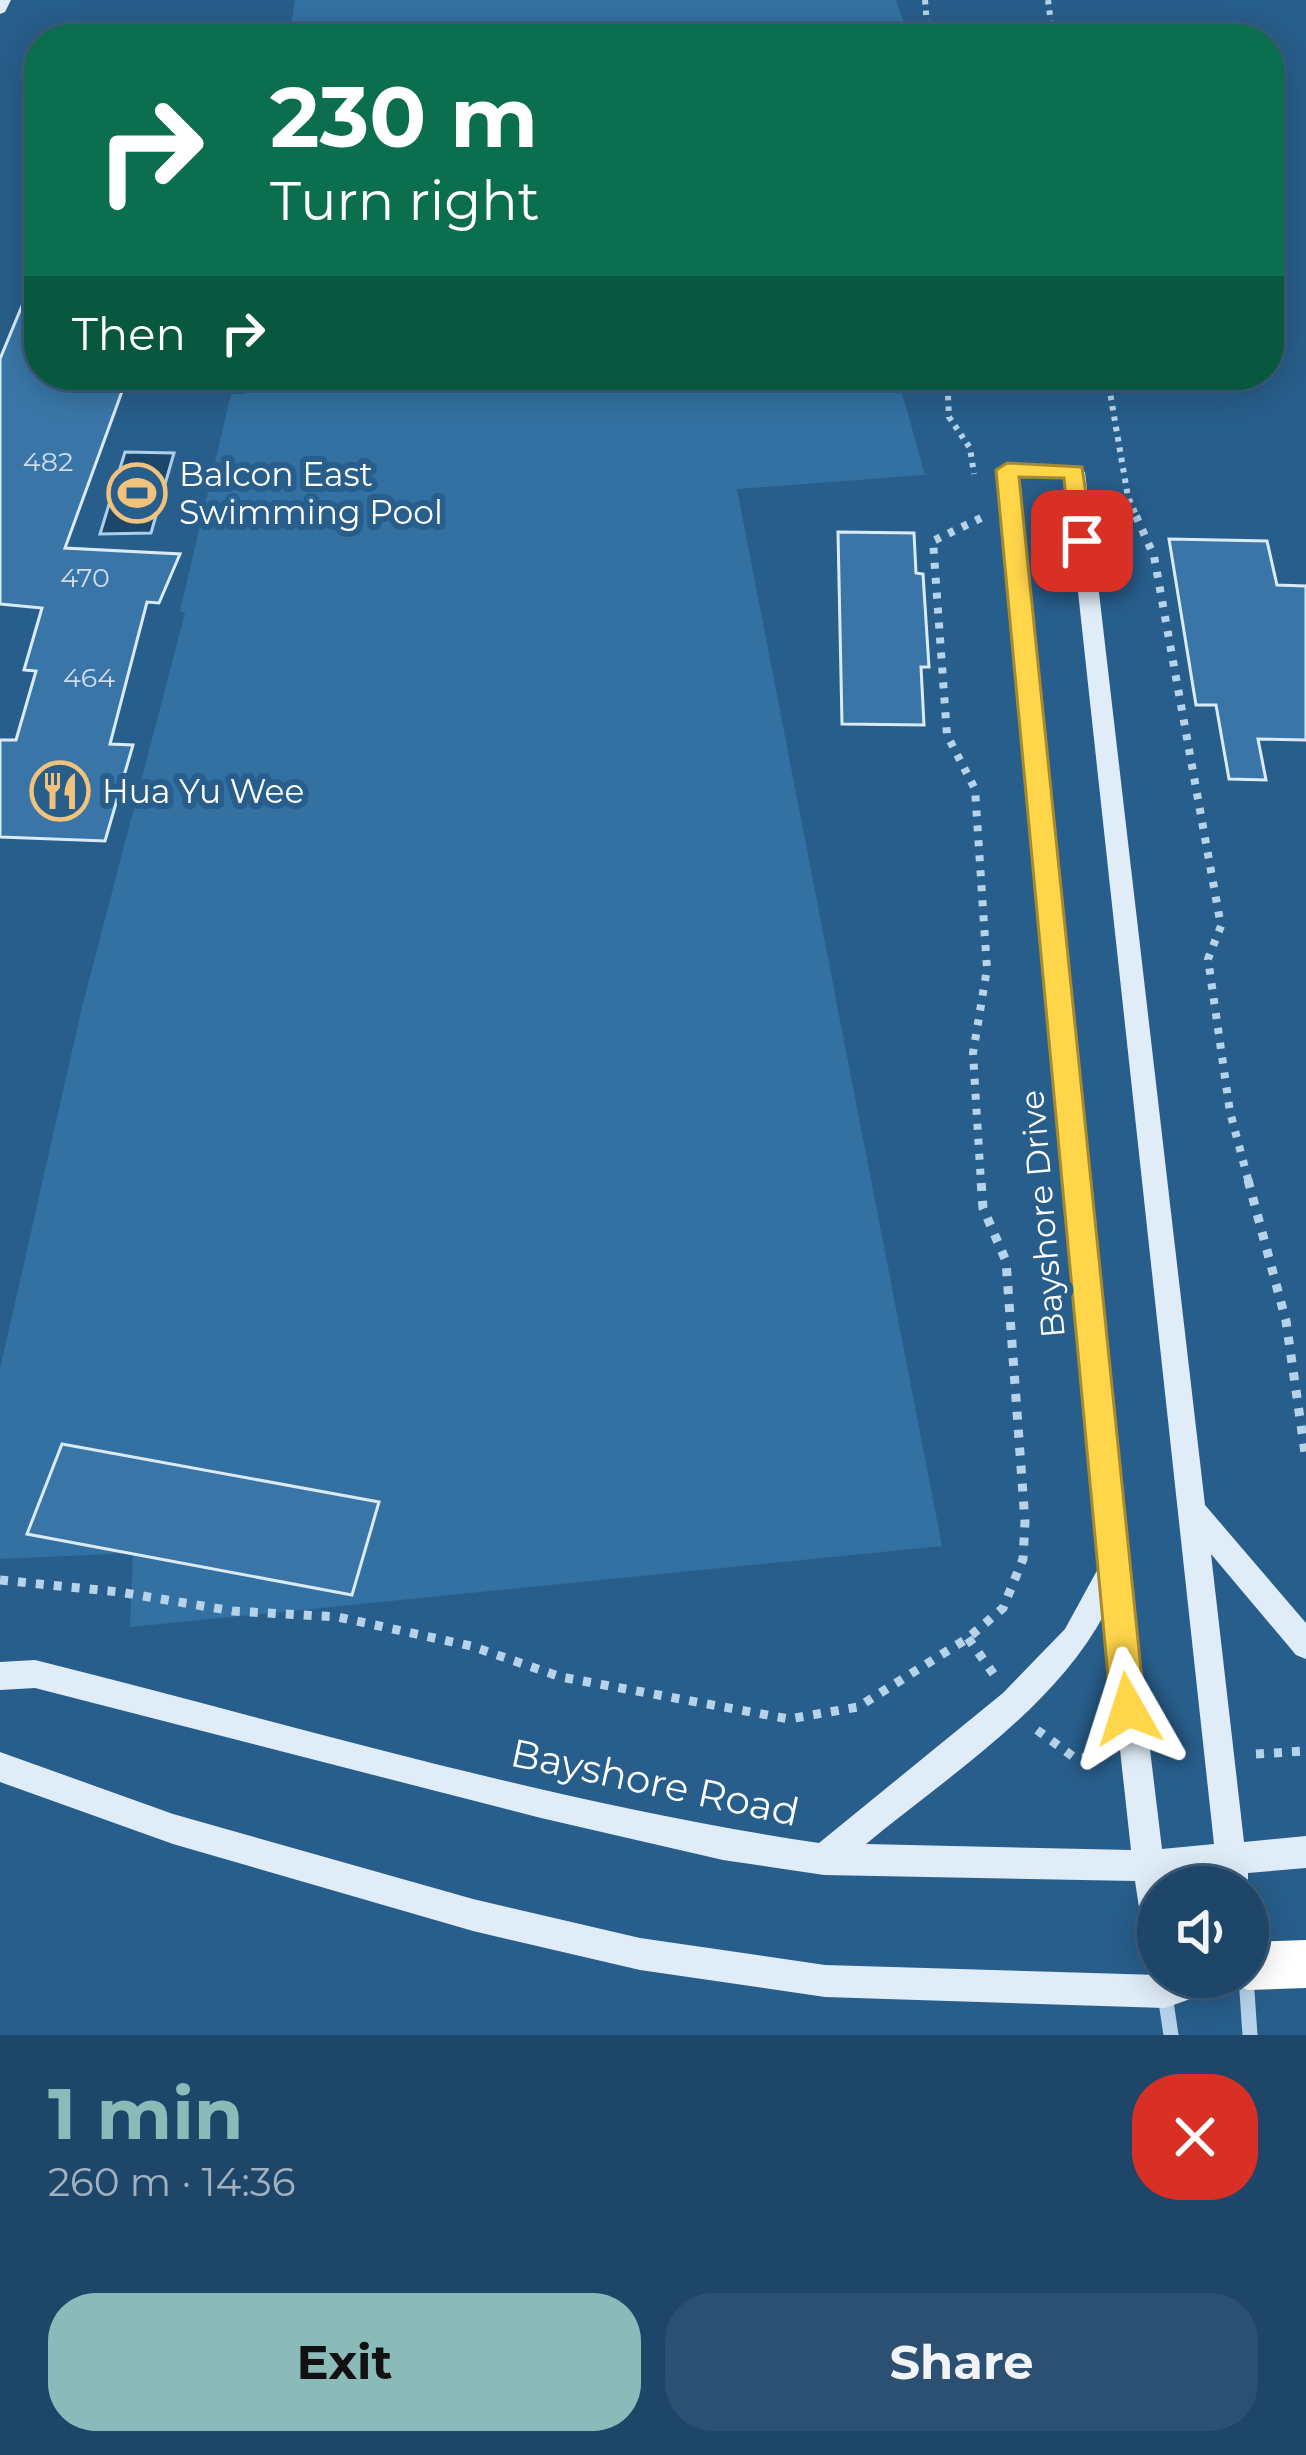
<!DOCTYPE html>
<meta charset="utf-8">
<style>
body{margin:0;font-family:Montserrat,sans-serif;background:#2b5071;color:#f1f3f6;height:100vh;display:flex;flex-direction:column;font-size:45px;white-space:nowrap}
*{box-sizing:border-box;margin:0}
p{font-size:39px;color:#a1b1c0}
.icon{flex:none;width:66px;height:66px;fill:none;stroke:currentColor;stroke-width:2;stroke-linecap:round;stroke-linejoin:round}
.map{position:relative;height:2035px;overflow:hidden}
.side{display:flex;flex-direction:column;background:#1e4668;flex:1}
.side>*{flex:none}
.banner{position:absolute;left:24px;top:24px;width:1260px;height:366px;border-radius:48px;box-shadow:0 6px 30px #0003,0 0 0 3px #3c5e7c;background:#0b6e4f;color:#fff;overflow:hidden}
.tools{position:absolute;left:1137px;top:1866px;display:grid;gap:24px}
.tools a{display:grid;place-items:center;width:132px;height:132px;border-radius:50%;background:#1e4668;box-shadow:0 6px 30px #0003,0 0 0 3px #3c5e7c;font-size:60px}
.pin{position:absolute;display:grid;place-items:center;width:102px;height:102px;color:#fff;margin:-51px;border-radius:24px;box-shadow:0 6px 18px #0006}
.me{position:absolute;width:132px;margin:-66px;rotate:354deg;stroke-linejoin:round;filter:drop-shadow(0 0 9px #0008)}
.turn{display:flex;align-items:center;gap:42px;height:252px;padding:0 48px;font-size:54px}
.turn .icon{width:156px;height:156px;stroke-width:2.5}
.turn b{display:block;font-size:84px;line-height:102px}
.then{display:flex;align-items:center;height:114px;padding:0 48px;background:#0003;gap:24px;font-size:45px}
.round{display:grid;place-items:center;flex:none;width:126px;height:126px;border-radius:48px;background:#2b5071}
.overview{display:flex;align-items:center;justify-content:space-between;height:204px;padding:0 48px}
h1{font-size:72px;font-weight:700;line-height:90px;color:#8bbbb9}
.button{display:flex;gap:24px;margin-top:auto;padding:24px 48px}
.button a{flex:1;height:138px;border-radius:48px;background:#8bbbb9;color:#111;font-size:48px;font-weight:700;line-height:138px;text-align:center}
.button a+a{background:#2b5071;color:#f1f3f6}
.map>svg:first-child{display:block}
.green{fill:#3371a2}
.water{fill:#1c476b;stroke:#abcfea;stroke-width:3}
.building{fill:#3976a7;stroke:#daebf7;stroke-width:3}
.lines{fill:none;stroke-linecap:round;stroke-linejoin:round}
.path-far2{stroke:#b6d3e9;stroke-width:6;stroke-dasharray:4.5 6;stroke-linecap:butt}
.path-far1{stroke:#b6d3e9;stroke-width:8;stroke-dasharray:6 9;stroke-linecap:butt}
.path{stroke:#b6d3e9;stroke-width:9;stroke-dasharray:8 10;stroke-linecap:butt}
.street-far1{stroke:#b6d3e9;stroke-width:9}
.street{stroke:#b6d3e9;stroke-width:15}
.secondary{fill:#e0edf8;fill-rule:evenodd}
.highway{fill:#fff;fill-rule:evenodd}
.route{fill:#ffd54a;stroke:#a68a30;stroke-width:3}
.labels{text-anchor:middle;stroke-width:12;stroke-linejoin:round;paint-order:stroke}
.number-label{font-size:27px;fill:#cedde9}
.poi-label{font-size:33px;fill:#fff;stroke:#285e8b;text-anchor:start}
.street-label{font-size:33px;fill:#fff;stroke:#285e8b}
.near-street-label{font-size:39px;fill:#fff;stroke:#285e8b}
</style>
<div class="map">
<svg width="1306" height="2035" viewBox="0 0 1306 2035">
<rect width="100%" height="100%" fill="#285e8b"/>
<g class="green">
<path d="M 295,0 L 896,0 L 909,39 L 289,39 Z"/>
<path d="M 249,375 L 897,375 L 925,475 L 737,489 L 942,1546 L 130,1627 L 133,1553 L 0,1559 L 0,1369 L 82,1007 L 185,613 L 180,611 L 231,394 L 245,394 Z"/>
</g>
<path class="water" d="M 125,452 L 174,453 L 151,533 L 100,534 Z"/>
<g class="building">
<path d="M 38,267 L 39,375 L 128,375 L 65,548 L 180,554 L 159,603 L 147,602 L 110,744 L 133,745 L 105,841 L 0,837 L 0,740 L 16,740 L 36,671 L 24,670 L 42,608 L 0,604 L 0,359 Z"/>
<path d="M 838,532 L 914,533 L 916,573 L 923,574 L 929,667 L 921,667 L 924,725 L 842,724 Z"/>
<path d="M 1169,539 L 1267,541 L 1277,585 L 1306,586 L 1306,740 L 1258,739 L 1266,780 L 1229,779 L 1216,705 L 1196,705 Z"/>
<path d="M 62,1444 L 379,1502 L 352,1595 L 27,1534 Z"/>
</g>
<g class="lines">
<g class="path-far2">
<path d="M 925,0 L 928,39"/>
<path d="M 1048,0 L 1053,39"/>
<path d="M 947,375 L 949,417 L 970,448 L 974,474"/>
<path d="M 1107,375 L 1128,497 L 1138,519"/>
</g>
<g class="path-far1">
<path d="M 1136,516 L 1154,556 L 1221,926 L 1208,959 L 1230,1112 L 1249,1183"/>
<path d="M 981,518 L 933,541 L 947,735 L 975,789 L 987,969 L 973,1053 L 981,1183"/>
</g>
<g class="path">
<path d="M 1248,1180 L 1286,1321 L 1306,1460"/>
<path d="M 0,1580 L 119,1592 L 233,1611 L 338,1617 L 471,1646 L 561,1677 L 789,1719 L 858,1707 L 968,1638 L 1003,1608 L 1023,1559 L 1025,1522 L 1006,1261 L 983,1208 L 981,1180"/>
<path d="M 968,1638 L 995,1676"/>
<path d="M 1037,1730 L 1075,1758 L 1103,1757"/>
<path d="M 1256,1754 L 1306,1751"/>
</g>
<path class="street-far1" d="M 1007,470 L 1075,472"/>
<g class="street">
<path d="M 1246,1977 L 1250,2035"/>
<path d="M 1165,1995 L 1171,2035"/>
</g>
<g class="secondary">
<path d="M 0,0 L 11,0 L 5,12 L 0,14 Z"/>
<path d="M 1007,464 L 1017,470 L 1128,1567 L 1162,1849 L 1214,1844 L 1065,472 L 1075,466 L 1085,472 L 1205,1505 L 1306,1623 L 1306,1659 L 1296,1655 L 1211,1554 L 1244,1842 L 1306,1836 L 1306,1868 L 1248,1873 L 1248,1891 L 1248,1887 L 1218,1887 L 1217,1875 L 1166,1880 L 1167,1887 L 1158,1887 L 1158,1965 L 1147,1960 L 1135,1881 L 824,1875 L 723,1860 L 541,1818 L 35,1688 L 0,1690 L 0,1662 L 35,1660 C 295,1725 554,1804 819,1843 L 1003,1693 L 1065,1629 L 1100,1565 L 997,470 ZM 1105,1613 L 1131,1850 L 866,1844 C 949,1775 1053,1710 1105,1613 Z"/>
<path d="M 0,1752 L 173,1814 L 473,1899 L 640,1938 L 825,1965 L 1226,1977 L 1221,1988 L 1165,2008 L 825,1997 L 640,1970 L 473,1931 L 173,1844 L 0,1782 Z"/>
</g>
<path class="highway" d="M 1306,1940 L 1306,1988 L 1248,1990 L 1231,1983 L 1229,1977 L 1248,1977 L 1248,1942 Z"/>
</g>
<path class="route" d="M 1007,463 L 1082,467 L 1093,541 L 1082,549 L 1070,541 L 1064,478 L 1019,477 L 1145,1709 L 1140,1721 L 1128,1726 L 1116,1721 L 1111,1709 L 996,470 Z"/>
<defs>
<g id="stadium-ring" transform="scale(3)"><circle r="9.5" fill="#285e8b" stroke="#f1c27c" stroke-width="1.5"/><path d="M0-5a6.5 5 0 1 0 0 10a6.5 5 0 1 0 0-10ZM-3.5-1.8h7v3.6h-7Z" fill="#f1c27c"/></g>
<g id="restaurant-ring" transform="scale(3)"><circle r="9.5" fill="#285e8b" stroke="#f1c27c" stroke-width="1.5"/><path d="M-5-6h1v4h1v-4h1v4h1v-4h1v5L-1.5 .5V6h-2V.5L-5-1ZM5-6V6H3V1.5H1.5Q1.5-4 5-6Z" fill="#f1c27c"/></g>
</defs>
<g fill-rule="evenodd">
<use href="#stadium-ring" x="137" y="493"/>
<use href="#restaurant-ring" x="60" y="791"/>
</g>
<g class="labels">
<g class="number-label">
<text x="48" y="471">482</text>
<text x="85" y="587">470</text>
<text x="89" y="687">464</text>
</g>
<g class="poi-label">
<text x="179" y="486">Balcon East<tspan x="179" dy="38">Swimming Pool</tspan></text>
<text x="102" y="803">Hua Yu Wee</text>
</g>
<g class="street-label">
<text transform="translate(1042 1214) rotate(-95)" y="12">Bayshore Drive</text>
</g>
<g class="near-street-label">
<text transform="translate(655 1782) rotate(12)" y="14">Bayshore Road</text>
</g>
</g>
</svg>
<div class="tools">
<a><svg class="icon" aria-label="sound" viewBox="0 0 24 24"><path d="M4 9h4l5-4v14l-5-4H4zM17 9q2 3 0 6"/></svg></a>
</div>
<div class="pin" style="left:1082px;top:541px;background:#d93025"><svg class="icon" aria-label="arrive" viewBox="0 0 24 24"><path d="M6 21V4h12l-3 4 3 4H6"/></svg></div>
<svg class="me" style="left:1128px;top:1709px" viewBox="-20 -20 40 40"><path d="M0-17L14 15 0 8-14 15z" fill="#ffd54a" stroke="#fff" stroke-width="4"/></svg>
<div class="banner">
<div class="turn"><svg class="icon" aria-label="right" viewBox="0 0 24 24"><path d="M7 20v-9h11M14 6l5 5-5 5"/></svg><div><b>230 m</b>Turn right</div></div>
<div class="then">Then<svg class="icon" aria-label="right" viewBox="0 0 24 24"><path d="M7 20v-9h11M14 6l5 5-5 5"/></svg></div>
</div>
</div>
<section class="side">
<div class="overview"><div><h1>1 min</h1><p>260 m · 14:36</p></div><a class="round" style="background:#d93025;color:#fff"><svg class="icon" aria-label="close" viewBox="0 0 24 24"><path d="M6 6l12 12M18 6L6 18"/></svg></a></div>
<div class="button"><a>Exit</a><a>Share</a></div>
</section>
